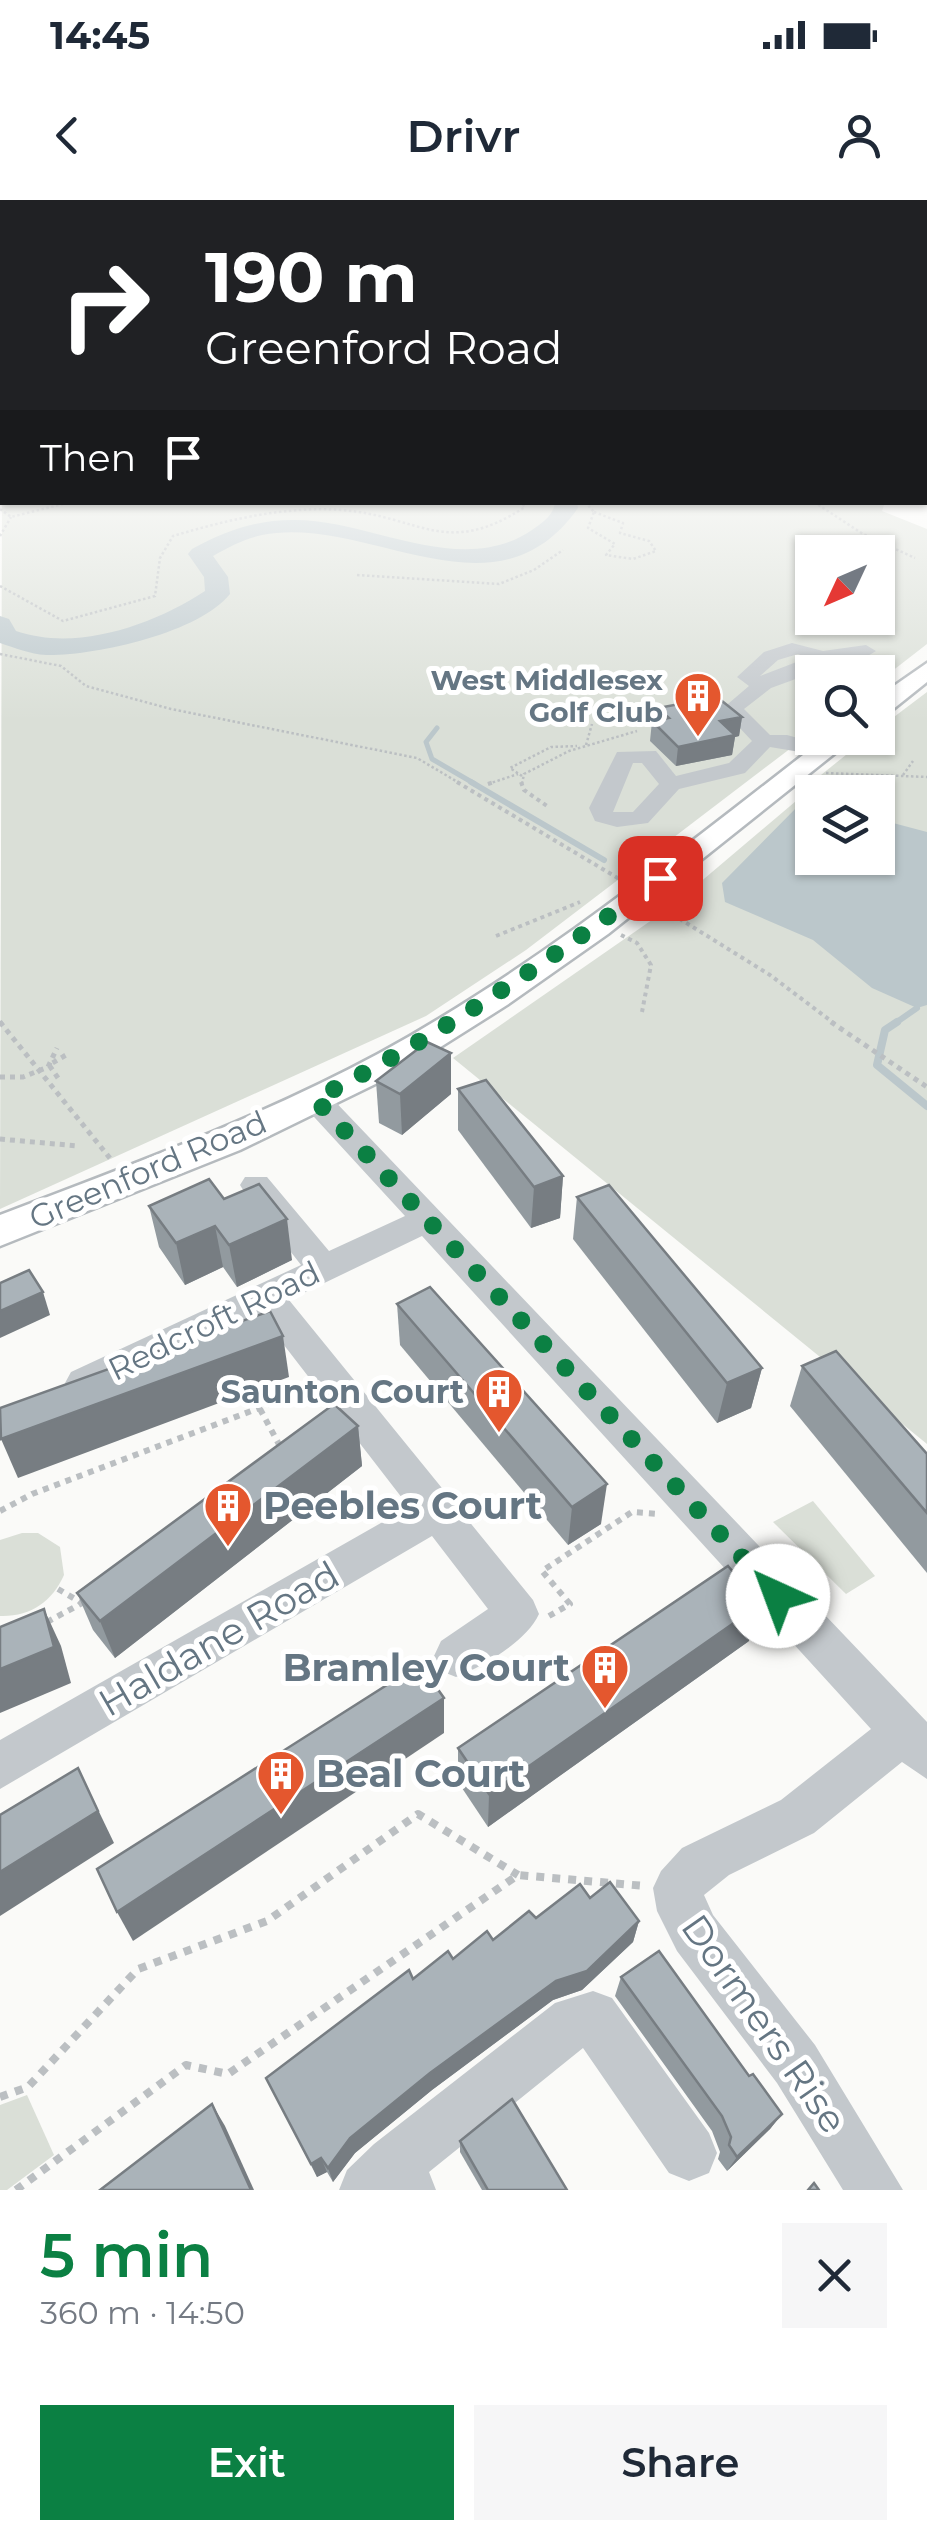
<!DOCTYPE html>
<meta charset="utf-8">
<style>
body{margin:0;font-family:Montserrat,sans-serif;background:#f6f6f7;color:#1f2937;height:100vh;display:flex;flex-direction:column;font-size:38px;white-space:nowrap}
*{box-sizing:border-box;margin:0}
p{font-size:32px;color:#747a83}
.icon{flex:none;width:55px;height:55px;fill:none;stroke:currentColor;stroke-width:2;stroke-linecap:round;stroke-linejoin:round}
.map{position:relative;height:1990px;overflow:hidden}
.details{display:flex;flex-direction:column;background:#fff;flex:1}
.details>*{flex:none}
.guide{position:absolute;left:0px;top:0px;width:928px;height:305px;box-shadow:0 2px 8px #0004;background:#202124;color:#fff;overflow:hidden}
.needle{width:65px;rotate:226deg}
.tools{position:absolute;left:795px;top:335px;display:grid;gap:20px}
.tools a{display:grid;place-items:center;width:100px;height:100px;border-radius:0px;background:#fff;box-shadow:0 2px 8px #0004;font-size:50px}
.pin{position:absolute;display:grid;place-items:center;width:85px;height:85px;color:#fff;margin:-42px;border-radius:20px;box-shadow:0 5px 15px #0006}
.me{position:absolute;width:110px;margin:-55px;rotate:317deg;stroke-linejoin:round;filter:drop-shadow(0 0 8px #0008)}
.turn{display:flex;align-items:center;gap:35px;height:210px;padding:0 40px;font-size:45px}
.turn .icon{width:130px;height:130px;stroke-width:2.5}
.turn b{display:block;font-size:70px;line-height:85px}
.then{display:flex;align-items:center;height:95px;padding:0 40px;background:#0003;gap:20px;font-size:38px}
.round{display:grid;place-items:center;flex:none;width:105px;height:105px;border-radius:0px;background:#f6f6f7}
.summary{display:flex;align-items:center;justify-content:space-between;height:170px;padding:0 40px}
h1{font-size:60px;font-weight:600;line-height:75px;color:#0b8043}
.action{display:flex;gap:20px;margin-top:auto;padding:20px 40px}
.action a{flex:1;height:115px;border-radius:0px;background:#0b8043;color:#fff;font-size:40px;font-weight:600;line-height:115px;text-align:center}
.action a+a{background:#f6f6f7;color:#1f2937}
.status{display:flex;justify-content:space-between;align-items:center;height:70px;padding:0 50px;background:#fff;direction:ltr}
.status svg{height:28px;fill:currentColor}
header{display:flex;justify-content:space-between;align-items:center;height:130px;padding:0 40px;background:#fff;font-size:45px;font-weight:600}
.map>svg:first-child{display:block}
.green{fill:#dadfd7;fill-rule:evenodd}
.water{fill:#bbc7cb}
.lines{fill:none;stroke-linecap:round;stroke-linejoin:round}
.stream-far2{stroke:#bbc7cb;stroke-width:5}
.stream-far1{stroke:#bbc7cb;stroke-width:6}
.stream{stroke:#bbc7cb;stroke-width:8}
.river{fill:#bbc7cb;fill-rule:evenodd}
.major-casing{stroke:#b5babe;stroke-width:5}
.path-far4{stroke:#bbbfc2;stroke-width:2.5;stroke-dasharray:2.5 2.5;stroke-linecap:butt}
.path-far3{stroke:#bbbfc2;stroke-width:4;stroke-dasharray:4 4;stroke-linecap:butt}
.path-far2{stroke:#bbbfc2;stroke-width:5;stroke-dasharray:5 5;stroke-linecap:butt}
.path-far1{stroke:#bbbfc2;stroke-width:6;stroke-dasharray:6 6;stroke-linecap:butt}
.path{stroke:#bbbfc2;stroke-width:8;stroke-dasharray:8 8;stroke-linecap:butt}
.minor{fill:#c3c8cc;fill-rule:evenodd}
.major{fill:#fff;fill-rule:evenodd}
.wall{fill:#929a9f}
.shaded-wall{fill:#777d82}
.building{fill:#aab3b9;stroke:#777d82;stroke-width:2.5}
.route{stroke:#0b8043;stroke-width:18;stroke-dasharray:0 32.4}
.labels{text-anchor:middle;stroke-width:10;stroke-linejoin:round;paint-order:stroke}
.far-poi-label{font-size:28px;font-weight:bold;fill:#657683;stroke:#fff;text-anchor:end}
.street-label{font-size:32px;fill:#657683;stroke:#fff}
.poi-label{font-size:32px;font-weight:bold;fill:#657683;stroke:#fff;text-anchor:end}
.near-poi-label{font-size:38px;font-weight:bold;fill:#657683;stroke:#fff;text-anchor:start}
.near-street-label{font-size:38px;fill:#657683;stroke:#fff}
</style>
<div class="status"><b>14:45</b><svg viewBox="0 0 49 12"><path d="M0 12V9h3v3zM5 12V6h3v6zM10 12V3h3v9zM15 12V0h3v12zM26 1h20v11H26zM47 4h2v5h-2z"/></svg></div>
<header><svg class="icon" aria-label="back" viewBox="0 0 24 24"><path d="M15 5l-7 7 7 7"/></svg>Drivr<svg class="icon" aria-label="person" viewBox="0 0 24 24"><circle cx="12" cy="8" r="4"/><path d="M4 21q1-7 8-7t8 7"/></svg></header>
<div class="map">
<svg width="927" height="1990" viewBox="0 0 927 1990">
<rect width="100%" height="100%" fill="#fafaf8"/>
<g class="green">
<path d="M 2,291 L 2,302 L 885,302 L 882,311 L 927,329 L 927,444 L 878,482 L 878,472 L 812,472 L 812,532 L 526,750 L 426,816 L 0,1009 ZM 812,352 L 878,352 L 878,418 L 812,418 Z"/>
<path d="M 927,492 L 927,1244 L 453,858 L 672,706 L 809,590 L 811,583 L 867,538 L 878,538 L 878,529 ZM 812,592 L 878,592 L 878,658 L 812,658 Z"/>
<path d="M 813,1301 L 875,1376 L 846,1394 L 773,1322 Z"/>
<path d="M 22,1333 L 38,1333 L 60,1347 L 64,1375 C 52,1402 30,1417 0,1416 L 0,1340 Z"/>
<path d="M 27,1895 L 54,1955 L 7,1990 L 0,1990 L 0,1905 Z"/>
</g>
<path class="water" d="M 801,603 L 812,604 L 812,658 L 878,658 L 878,619 L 927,632 L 927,805 L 917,808 L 872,788 L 813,740 L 725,702 L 722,683 Z"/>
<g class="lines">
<path class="stream-far2" d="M 437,528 L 426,542 L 432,559 L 475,584"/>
<g class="stream-far1">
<path d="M 471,582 L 604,660"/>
<path d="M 894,824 L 917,808"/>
</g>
<path class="stream" d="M 897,822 L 885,830 L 877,865 L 927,906"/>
<path class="river" d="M 555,302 L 577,302 L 578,308 C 495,426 369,314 262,335 C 244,339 229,347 213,356 L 228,377 L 230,394 C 199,433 95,456 46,455 C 30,454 15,448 0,443 L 0,416 L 9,419 L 16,431 C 77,452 153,425 205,391 L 204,377 L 188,354 L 192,349 C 225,331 255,320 293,320 C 371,319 460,379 532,330 C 542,323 554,315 555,302 Z"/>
<g class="major-casing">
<g id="major">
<path d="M 927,463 L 927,482 L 887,514 L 878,516 L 878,497 Z"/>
<path d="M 825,538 L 854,538 L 608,734 L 507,805 L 404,870 L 240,950 L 0,1046 L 0,1015 C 128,966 257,919 378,854 C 539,766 681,649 825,538 Z"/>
</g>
</g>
<g class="path-far4">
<path d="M 585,302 L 594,312"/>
<path d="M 814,302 L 863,334 L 915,358"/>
<path d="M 0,309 L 11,317 L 71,302"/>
<path d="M 594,312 L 623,323 L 620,333 L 649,341 L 656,351 L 633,359 L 606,355 L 615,344 L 588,328 Z"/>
<path d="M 0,336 L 11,317"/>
<path d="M 812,337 L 853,352"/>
<path d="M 357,375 L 499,384 L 534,370 L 563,350"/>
<path d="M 0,386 L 63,421 L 155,396 L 160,358 L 173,336 C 227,320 284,306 341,310 C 421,316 445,359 525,307 L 520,302"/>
<path d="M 0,454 L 61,466 L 86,486 L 171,509 L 417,558 L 461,584"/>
<path d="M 586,545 L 592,524"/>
<path d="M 826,573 L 927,577"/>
<path d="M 903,575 L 913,561"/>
<path d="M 522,576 L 510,568 L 551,547 L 577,546"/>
<path d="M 488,584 L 518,574"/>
<path d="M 522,584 L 524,574 L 569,551 L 637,531"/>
</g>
<g class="path-far3">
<path d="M 457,582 L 621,680"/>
<path d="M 521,582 L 524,590 L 547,606"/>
<path d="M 488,584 L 494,582"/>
<path d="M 659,706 L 770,775 L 835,824"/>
<path d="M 621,735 L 637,743 L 651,765 L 642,812"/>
<path d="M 496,736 L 580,702"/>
<path d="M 0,821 L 2,824"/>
</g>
<g class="path-far2">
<path d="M 0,822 L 113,962"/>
<path d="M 831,822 L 927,887"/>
<path d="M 0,877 L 23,877 L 48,867 L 57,848"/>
<path d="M 58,878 L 49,865 L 66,855"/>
<path d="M 0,939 L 78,946"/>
</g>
<g class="path-far1">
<path d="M 260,1209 L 282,1250"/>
<path d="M 0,1311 L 32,1294 L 304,1191"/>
<path d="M 58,1389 L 82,1403"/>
<path d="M 549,1416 L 570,1404 L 542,1371 L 632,1312 L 660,1314"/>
<path d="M 47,1422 L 86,1401"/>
</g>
<g class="path">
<path d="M 0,1897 L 28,1887 L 138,1769 L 267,1721 L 418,1614 L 518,1675"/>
<path d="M 16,1990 L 186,1865 L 228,1874 L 518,1675 L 645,1686"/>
</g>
<g class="minor">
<path d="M 792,443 L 823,451 L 866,445 L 876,451 L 866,457 L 826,462 L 812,473 L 771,488 L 744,509 L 770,535 L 787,535 L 830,547 L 830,557 L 770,547 L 745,573 L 679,589 L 648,623 L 617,627 L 595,621 L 589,608 L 617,552 L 656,551 L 676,576 L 729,563 L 752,541 L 722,509 L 749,486 L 737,477 L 764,452 ZM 798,454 L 807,458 L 760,476 L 778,460 ZM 633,563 L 642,563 L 659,584 L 633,612 L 613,612 Z"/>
<path d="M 315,889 L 326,892 L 927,1522 L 927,1579 L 902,1562 L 814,1633 L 729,1675 L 704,1695 L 713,1715 L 815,1845 L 903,1990 L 843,1990 L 777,1883 L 677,1751 L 657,1711 L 653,1688 L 661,1671 L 682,1648 L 781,1600 L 871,1529 L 422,1036 L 289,1100 L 533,1400 L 539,1414 C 527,1441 484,1466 456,1477 L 441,1471 L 434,1456 L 441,1441 L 488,1409 L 432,1336 L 0,1589 L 0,1540 L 409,1307 L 260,1114 L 97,1194 L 84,1198 L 71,1194 L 65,1183 L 71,1172 L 301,1065 L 245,993 L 240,985 L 245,977 L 267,977 L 329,1051 L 405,1016 L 304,906 L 300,899 Z"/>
<path d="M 593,1791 L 612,1798 L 709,1933 L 717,1953 L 709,1973 L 689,1981 L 669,1973 L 583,1848 L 429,1972 L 436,1990 L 339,1990 L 347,1970 L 374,1944 L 555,1803 Z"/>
</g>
<use href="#major" class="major"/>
</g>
<g class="wall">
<path d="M 658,508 L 742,517 L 739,536 L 735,537 L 732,555 L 676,566 L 650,541 L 652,521 L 657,521 Z"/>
<path d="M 451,853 L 451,894 L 402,935 L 379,923 L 376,881 Z"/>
<path d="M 458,889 L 563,976 L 560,1018 L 531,1028 L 458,930 Z"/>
<path d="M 577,997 L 762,1168 L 751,1208 L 717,1223 L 573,1039 Z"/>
<path d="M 224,999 L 292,1060 L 237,1087 L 223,1067 L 185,1085 L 159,1047 L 149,1006 Z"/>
<path d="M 397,1104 L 601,1324 L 568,1345 L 400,1145 Z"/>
<path d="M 802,1166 L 927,1254 L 927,1373 L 790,1206 Z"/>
<path d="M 358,1226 L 362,1266 L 115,1458 L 93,1430 L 77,1393 Z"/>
<path d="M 749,1441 L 488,1627 L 458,1582 L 458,1548 Z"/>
<path d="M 590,1698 L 639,1721 L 633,1742 L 582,1790 L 553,1800 L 432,1890 L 355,1953 L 333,1982 L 327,1972 L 317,1977 L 266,1878 L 413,1779 L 536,1718 Z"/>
<path d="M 621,1777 L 749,1876 L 782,1914 L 770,1929 L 727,1971 L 718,1959 L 720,1952 L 712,1931 L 615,1796 Z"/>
<path d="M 460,1941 L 567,1990 L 482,1990 L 460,1952 Z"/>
</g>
<g class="shaded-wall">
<path d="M 742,517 L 739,536 L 735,537 L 732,555 L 676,566 L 678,547 L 720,521 Z"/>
<path d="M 451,853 L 451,894 L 402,935 L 400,894 Z"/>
<path d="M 563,976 L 560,1018 L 531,1028 L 534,987 Z"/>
<path d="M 287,1019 L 292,1060 L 237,1087 L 229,1045 Z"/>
<path d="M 215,1026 L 223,1067 L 185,1085 L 176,1043 Z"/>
<path d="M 43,1092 L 50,1115 L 0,1138 L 0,1111 Z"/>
<path d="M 283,1136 L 289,1177 L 18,1278 L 1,1239 Z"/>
<path d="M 762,1168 L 751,1208 L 717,1223 L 727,1183 Z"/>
<path d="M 358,1226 L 362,1266 L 115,1458 L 100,1421 Z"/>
<path d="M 607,1284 L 601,1324 L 568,1345 L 572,1307 Z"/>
<path d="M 761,1404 L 749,1441 L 488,1627 L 489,1594 Z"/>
<path d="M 44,1409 L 61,1446 L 71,1483 L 0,1513 L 0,1469 Z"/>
<path d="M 444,1498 L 444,1533 L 133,1741 L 117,1712 Z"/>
<path d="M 78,1568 L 114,1643 L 0,1716 L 0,1672 Z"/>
<path d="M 639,1721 L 633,1742 L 582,1790 L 553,1800 L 432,1890 L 355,1953 L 333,1982 L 328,1968 L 350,1938 L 430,1873 Z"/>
<path d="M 212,1904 L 225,1926 L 254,1990 L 251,1990 Z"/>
<path d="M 782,1914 L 770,1929 L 727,1971 L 737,1957 Z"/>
<path d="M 321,1958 L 327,1972 L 317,1977 L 311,1964 Z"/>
</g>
<g class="building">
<path d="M 717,497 L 742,517 L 720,521 L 735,535 L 678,547 L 652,521 L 669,518 L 658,508 Z"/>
<path d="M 427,842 L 451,853 L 400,894 L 376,881 Z"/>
<path d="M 486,880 L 563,976 L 534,987 L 458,889 Z"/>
<path d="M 209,979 L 224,999 L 259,984 L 287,1019 L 229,1045 L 215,1026 L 176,1043 L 149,1006 Z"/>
<path d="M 609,985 L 762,1168 L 727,1183 L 577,997 Z"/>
<path d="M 29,1070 L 43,1092 L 0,1111 L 0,1083 Z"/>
<path d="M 430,1087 L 607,1284 L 572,1307 L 397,1104 Z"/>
<path d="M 270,1111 L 283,1136 L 1,1239 L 0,1208 Z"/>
<path d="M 836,1151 L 927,1254 L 927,1313 L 802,1166 Z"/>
<path d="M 334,1204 L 358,1226 L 100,1421 L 77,1393 Z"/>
<path d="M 728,1366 L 761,1404 L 489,1594 L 458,1548 Z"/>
<path d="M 44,1409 L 54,1447 L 0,1469 L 0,1427 Z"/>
<path d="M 420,1464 L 444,1498 L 117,1712 L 97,1669 Z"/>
<path d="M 78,1568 L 98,1611 L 0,1672 L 0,1615 Z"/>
<path d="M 610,1682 L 639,1721 L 587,1771 L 556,1781 L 430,1873 L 350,1938 L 328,1968 L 321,1958 L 311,1964 L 266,1878 L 409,1770 L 413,1779 L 448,1751 L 453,1759 L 487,1731 L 493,1740 L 529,1711 L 536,1718 L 580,1684 L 590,1698 Z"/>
<path d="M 659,1751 L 749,1876 L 753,1874 L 782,1914 L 737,1957 L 729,1945 L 731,1937 L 722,1916 L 621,1777 Z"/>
<path d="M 512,1899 L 567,1990 L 488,1990 L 460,1941 Z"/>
<path d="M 212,1904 L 251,1990 L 100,1990 Z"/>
<path d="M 814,1983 L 819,1990 L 808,1990 Z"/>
</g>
<linearGradient id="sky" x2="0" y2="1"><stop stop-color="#96bcdc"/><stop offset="0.47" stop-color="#fdfdfc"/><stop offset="1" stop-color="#fdfdfc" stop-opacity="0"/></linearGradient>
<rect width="927" height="521" fill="url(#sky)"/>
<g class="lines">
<path class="route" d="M 660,678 C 548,762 440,835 315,899 L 778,1396"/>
</g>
<defs>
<g id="building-pin" transform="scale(2.5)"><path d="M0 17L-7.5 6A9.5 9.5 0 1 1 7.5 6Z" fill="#e4572e" stroke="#fff"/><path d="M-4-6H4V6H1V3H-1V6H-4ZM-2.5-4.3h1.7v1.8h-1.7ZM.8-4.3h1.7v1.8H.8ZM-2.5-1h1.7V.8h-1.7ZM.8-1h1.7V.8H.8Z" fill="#fff"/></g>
</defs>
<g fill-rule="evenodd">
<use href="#building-pin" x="698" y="496"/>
<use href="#building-pin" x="499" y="1192"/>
<use href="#building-pin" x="228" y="1306"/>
<use href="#building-pin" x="605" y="1468"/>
<use href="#building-pin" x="281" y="1574"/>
</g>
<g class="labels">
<g class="far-poi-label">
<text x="663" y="490">West Middlesex<tspan x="663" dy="32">Golf Club</tspan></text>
</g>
<g class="street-label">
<text transform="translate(148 970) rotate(-23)" y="11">Greenford Road</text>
<text transform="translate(214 1121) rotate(-26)" y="11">Redcroft Road</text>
</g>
<g class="poi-label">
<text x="464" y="1203">Saunton Court</text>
</g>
<g class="near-poi-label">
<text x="263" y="1319">Peebles Court</text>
<text x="570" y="1481" text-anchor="end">Bramley Court</text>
<text x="316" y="1587">Beal Court</text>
</g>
<g class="near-street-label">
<text transform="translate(219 1439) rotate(-30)" y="13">Haldane Road</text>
<text transform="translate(764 1824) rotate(55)" y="13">Dormers Rise</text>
</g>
</g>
</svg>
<div class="tools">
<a><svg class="needle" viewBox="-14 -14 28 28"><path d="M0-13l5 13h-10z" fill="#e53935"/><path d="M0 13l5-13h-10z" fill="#747a83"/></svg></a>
<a><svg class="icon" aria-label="search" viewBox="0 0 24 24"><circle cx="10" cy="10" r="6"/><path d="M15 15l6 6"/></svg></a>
<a><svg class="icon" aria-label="layers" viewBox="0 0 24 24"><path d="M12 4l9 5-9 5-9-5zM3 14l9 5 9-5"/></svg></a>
</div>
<div class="pin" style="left:660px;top:678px;background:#d93025"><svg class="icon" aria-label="arrive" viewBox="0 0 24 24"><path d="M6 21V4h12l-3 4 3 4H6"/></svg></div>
<svg class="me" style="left:778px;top:1396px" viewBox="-20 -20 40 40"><circle r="19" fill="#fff"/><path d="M0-13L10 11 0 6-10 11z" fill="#0b8043"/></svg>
<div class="guide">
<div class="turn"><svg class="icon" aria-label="right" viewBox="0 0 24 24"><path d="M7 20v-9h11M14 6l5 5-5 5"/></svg><div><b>190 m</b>Greenford Road</div></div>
<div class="then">Then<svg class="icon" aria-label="arrive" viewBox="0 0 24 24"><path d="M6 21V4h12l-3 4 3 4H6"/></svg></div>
</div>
</div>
<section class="details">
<div class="summary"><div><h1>5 min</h1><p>360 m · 14:50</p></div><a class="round"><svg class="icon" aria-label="close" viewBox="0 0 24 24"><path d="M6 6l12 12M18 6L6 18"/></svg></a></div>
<div class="action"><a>Exit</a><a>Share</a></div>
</section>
